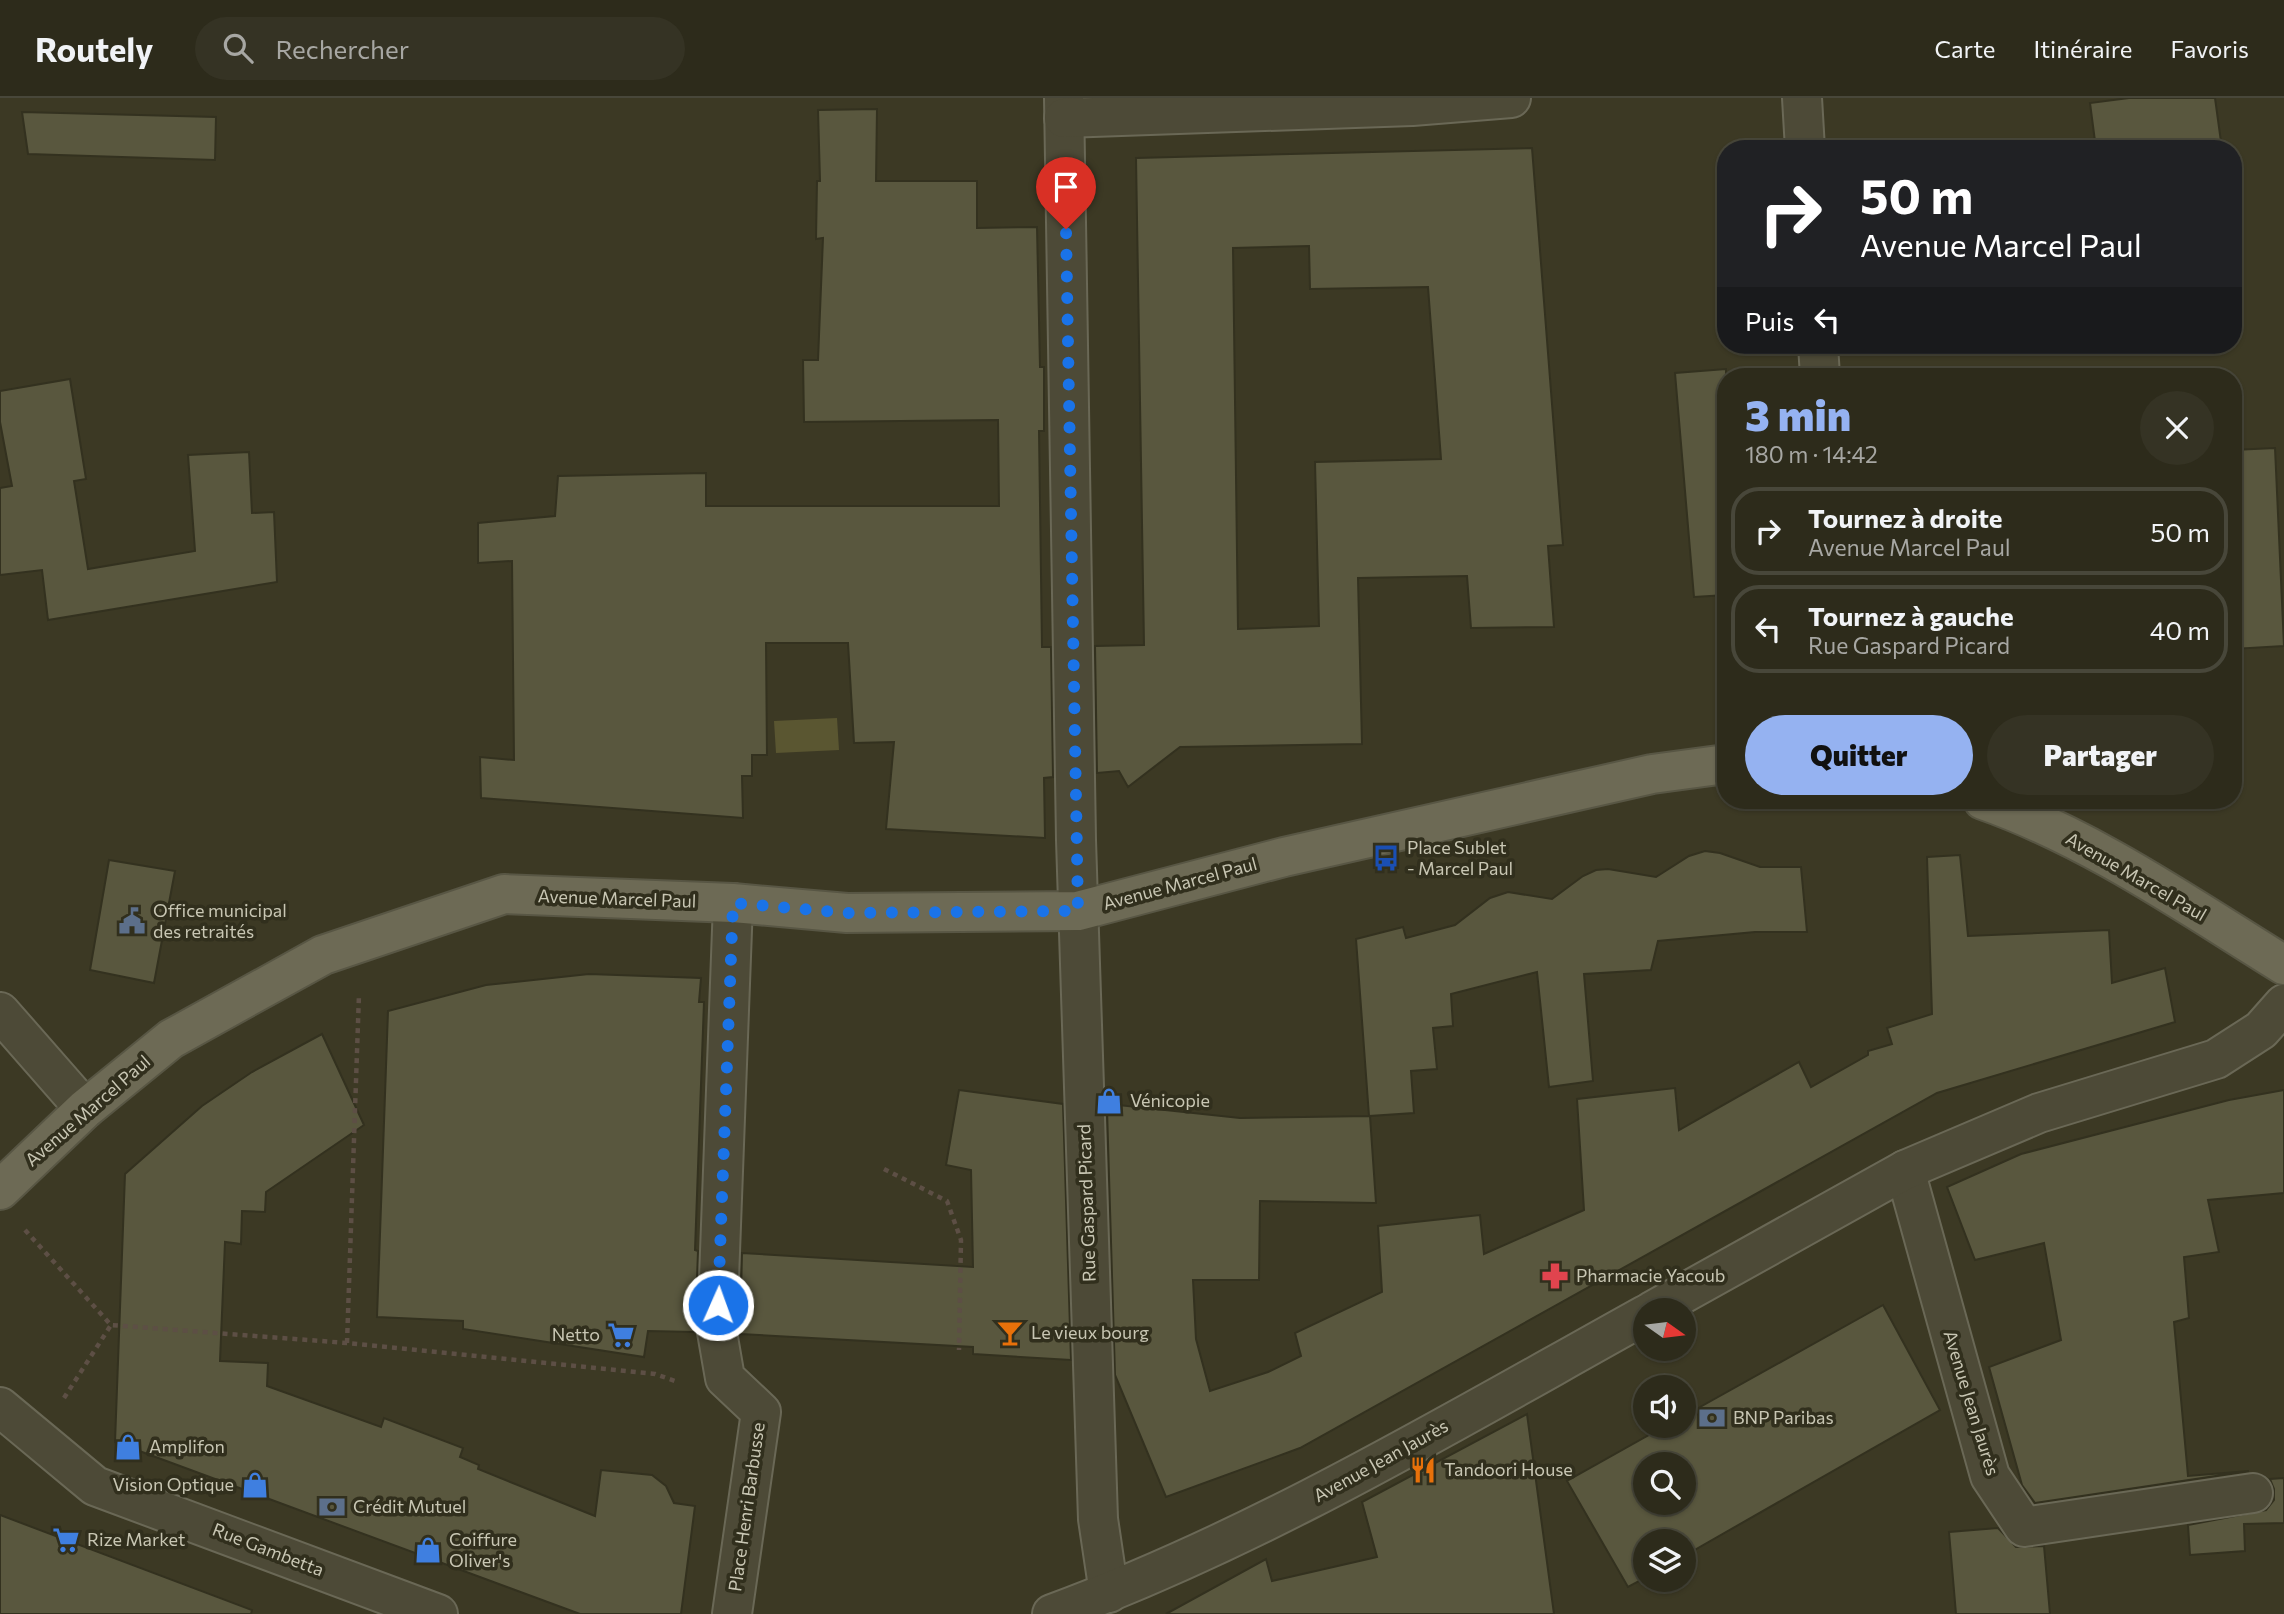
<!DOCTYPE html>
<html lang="fr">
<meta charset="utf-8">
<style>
body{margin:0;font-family:Commissioner,sans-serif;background:#353324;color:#f1f3f6;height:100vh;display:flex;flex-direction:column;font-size:26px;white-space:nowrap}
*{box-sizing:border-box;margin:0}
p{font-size:23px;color:#a7a7a3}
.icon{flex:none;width:38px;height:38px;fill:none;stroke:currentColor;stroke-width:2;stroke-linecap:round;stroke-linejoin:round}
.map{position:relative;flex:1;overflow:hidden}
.drawer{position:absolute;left:1717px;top:270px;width:525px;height:441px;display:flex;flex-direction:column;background:#2d2b1b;border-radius:28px;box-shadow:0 2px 5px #0004,0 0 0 2px #48473a}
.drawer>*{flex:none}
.top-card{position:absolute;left:1717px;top:42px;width:525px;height:214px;border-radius:28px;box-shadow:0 2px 5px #0004,0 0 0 2px #48473a;background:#202124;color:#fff;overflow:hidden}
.needle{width:46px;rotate:104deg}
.controls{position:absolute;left:1633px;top:1200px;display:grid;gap:14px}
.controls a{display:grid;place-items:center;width:63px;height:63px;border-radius:50%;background:#2d2b1b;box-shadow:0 2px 5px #0004,0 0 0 2px #48473a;font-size:35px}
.pin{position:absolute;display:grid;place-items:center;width:60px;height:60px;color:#fff;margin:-72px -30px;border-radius:50% 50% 50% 0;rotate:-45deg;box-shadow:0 0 7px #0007}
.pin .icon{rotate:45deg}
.me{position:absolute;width:77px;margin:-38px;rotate:2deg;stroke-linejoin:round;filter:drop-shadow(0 0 5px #0008)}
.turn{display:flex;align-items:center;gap:24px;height:147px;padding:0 28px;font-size:32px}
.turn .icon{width:91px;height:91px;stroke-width:2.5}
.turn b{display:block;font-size:49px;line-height:60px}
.then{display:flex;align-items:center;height:66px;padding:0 28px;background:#0003;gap:14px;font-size:26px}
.round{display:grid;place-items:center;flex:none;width:74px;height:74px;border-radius:37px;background:#353324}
.overview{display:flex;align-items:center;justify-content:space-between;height:119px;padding:0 28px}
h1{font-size:42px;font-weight:800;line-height:52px;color:#95b2f1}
.action{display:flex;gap:14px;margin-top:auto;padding:14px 28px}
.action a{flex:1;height:80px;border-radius:42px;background:#95b2f1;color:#111;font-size:28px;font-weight:800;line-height:80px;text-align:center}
.action a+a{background:#353324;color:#f1f3f6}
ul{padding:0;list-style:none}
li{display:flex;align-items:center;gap:21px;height:88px;margin:0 14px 10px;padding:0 14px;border:4px solid #48473a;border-radius:28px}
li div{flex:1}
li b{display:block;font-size:26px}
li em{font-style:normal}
header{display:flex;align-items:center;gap:42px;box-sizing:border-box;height:98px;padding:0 35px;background:#2d2b1b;border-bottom:2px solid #48473a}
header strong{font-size:33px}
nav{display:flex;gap:38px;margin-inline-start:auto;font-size:24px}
.search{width:490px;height:63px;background:#353324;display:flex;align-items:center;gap:18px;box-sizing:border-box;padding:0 24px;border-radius:38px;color:#a7a7a3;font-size:26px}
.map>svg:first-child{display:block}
.water{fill:#5a5631}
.building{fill:#59573e;stroke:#33311f;stroke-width:2;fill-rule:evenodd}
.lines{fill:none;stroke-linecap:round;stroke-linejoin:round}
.minor-casing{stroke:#6a6856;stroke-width:42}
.major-casing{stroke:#585644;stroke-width:42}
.path{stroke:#5d4f45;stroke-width:4.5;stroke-dasharray:5 5;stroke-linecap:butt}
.minor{stroke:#4d4a37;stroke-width:38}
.major{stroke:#6d6a55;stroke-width:38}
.route{stroke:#1a73e8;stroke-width:12;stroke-dasharray:0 21.6}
.labels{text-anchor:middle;stroke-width:7;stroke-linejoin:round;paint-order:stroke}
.poi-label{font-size:18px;fill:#c8c6b3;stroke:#312f1d;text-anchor:start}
.street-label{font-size:18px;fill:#c8c6b3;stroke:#312f1d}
</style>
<header>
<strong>Routely</strong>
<div class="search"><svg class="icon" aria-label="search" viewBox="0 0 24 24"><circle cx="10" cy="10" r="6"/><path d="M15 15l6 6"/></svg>Rechercher</div>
<nav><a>Carte</a><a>Itinéraire</a><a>Favoris</a></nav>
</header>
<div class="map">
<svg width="2284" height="1516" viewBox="0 0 2284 1516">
<rect width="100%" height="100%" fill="#3c3924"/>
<path class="water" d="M 837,620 L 839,652 L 776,655 L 774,623 Z"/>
<g class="building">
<path d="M 2129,0 L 2215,0 L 2222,51 L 2096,51 L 2090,5 Z"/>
<path d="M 877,11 L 876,83 L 977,83 L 977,130 L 1037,129 L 1040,269 L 1044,269 L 1044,333 L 1039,333 L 1042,549 L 1051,549 L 1053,679 L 1044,680 L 1045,740 L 886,731 L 894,644 L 854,645 L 848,545 L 766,545 L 767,657 L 752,657 L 752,678 L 742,678 L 743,720 L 481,700 L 480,659 L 514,662 L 512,463 L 478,465 L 478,425 L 555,418 L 558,378 L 706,375 L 706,408 L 999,408 L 998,322 L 804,324 L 803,262 L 818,262 L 823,140 L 816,141 L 817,83 L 820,83 L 818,12 Z"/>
<path d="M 22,14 L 216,19 L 215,62 L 28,56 Z"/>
<path d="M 1532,50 L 1563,447 L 1548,448 L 1554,529 L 1471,530 L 1467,478 L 1358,480 L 1362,646 L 1180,649 L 1128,689 L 1119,673 L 1097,675 L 1095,548 L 1144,547 L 1136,60 ZM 1309,148 L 1310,191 L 1428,189 L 1441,361 L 1315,364 L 1319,528 L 1238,531 L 1233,150 Z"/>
<path d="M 1726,271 L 1726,497 L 1694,499 L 1675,275 Z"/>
<path d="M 70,281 L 86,381 L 74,383 L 88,471 L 195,453 L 188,357 L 249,354 L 252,415 L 274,414 L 277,484 L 48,522 L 42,472 L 0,477 L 0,390 L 12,388 L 0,324 L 0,293 Z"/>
<path d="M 2275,350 L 2284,548 L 2233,551 L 2233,352 Z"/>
<path d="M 1705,753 L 1720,755 L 1760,769 L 1801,769 L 1807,834 L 1755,834 L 1658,843 L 1651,872 L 1584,876 L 1593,983 L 1549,989 L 1537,874 L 1451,896 L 1453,928 L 1433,930 L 1437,971 L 1411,973 L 1414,1015 L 1370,1018 L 1376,1105 L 1260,1103 L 1259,1182 L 1193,1182 L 1196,1241 L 1210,1293 L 1268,1274 L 1301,1258 L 1295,1235 L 1382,1194 L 1378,1128 L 1480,1117 L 1484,1156 L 1584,1112 L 1577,1001 L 1675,990 L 1679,1032 L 1799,964 L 1811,989 L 1868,957 L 1868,953 L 1892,946 L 1887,930 L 1932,916 L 1927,759 L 1960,757 L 1968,838 L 2109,832 L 2112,885 L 2165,870 L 2175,924 L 1937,995 L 1300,1350 L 1166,1399 L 1115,1277 L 1107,1011 L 1109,1006 L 1240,1020 L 1369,1018 L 1356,841 L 1403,829 L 1406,840 L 1455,827 L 1490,800 L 1508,794 L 1552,801 L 1583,778 L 1596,772 L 1608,771 L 1656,779 L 1689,758 Z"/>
<path d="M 109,762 L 175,773 L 154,885 L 90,872 Z"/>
<path d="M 589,876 L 701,880 L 699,904 L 704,904 L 695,1152 L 698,1153 L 695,1234 L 648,1233 L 644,1259 L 463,1231 L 463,1223 L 377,1219 L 388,913 L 486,887 Z"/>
<path d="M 322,936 L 364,1027 L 266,1094 L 265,1114 L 242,1113 L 241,1146 L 225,1144 L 220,1263 L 268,1265 L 267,1288 L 381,1329 L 384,1320 L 463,1350 L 460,1359 L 479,1367 L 478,1371 L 595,1418 L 601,1372 L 652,1377 L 666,1388 L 674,1405 L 695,1408 L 681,1516 L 580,1516 L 115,1344 L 125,1076 L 202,1008 L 252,974 Z"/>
<path d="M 959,992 L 1063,1006 L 1071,1262 L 973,1256 L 973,1249 L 740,1236 L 742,1155 L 973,1169 L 971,1072 L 946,1067 Z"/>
<path d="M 2284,992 L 2284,1095 L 2208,1102 L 2219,1154 L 2184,1159 L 2189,1220 L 2174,1224 L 2188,1378 L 2249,1373 L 2035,1405 L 2022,1387 L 1989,1269 L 2061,1242 L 2044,1145 L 1975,1162 L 1947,1089 L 2021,1056 L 2229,1002 Z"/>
<path d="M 1883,1207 L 1940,1312 L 1684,1458 L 1684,1444 L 1645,1444 L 1645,1480 L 1628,1489 L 1567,1383 L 1665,1328 L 1684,1328 L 1684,1318 ZM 1645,1367 L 1684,1367 L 1684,1405 L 1645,1405 Z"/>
<path d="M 1527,1316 L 1554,1516 L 1166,1516 L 1266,1461 L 1272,1483 L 1377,1459 L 1362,1404 Z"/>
<path d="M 2284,1380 L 2284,1425 L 2244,1426 L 2245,1453 L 2190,1457 L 2188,1427 L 2266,1412 L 2274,1402 L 2274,1391 L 2270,1381 Z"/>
<path d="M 0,1417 L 252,1512 L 251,1516 L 0,1516 Z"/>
<path d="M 1998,1430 L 2016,1449 L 2044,1448 L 2050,1516 L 1956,1516 L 1949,1434 Z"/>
</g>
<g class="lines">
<g class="minor-casing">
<g id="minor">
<path d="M 1064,0 L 1076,742 L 1098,1421 L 1109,1495"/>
<path d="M 1802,0 L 1805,51"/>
<path d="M 1064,20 L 1412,8 L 1511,0"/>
<path d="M 1818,247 L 1820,278"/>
<path d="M 0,914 L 85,1011"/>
<path d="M 1905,1072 L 1990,1378 L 2024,1429 L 2253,1395"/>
<path d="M 1652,1213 L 1905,1072 L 2039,1015 L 2216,961 L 2261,932 L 2284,906"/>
<path d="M 0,1309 L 95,1388 L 438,1516"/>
<path d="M 732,1516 L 761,1314 L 725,1280 L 717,1234 L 733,805"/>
<path d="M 1052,1516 C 1261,1439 1452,1324 1645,1217"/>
</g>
</g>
<g class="major-casing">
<g id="major">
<path d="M 1983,702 C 2091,740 2187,807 2284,867"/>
<path d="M 0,1092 L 85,1011 L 171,941 L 323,857 L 504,796 L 733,805 L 847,815 L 1078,813 L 1284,759 L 1652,676 L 1726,666"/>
</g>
</g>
<g class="path">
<path d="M 884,1071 L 947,1103 L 961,1142 L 959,1252"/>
<path d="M 25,1132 L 111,1227 L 347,1245 L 655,1276 L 678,1284"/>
<path d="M 347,1245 L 359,896"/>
<path d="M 64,1300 L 111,1227"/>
</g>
<use href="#minor" class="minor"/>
<use href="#major" class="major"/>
</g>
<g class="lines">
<path class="route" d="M 718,1207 L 733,805 L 847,815 L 1078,813 L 1066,131"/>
</g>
<defs>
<g id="bus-bare" transform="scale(2.1)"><path d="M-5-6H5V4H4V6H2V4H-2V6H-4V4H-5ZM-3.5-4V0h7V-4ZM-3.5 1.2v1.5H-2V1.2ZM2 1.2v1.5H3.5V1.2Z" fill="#1a4fb4" stroke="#312f1d" stroke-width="2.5" paint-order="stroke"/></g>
<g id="civic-bare" transform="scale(2.1)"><path d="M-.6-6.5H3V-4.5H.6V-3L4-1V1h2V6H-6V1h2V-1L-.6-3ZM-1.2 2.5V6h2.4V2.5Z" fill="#5c6f8a" stroke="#312f1d" stroke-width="2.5" paint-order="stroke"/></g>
<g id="shop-bare" transform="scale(2.1)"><path d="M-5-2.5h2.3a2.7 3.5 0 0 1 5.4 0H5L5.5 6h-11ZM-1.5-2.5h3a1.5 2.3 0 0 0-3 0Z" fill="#3f7fe0" stroke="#312f1d" stroke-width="2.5" paint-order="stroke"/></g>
<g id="pharmacy-bare" transform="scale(2.1)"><path d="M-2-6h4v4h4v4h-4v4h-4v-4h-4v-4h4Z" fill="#e0444e" stroke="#312f1d" stroke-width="2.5" paint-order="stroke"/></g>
<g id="bar-bare" transform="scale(2.1)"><path d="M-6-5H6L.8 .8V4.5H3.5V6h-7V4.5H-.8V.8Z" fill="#e8710a" stroke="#312f1d" stroke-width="2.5" paint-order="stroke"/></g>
<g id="supermarket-bare" transform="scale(2.1)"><path d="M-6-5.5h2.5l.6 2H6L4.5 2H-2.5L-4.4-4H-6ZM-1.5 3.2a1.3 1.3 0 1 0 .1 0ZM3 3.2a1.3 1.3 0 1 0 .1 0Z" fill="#3f7fe0" stroke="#312f1d" stroke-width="2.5" paint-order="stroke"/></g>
<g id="bank-bare" transform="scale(2.1)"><path d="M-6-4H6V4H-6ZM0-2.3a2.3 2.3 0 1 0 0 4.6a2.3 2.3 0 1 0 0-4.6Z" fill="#5c6f8a" stroke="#312f1d" stroke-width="2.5" paint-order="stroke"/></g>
<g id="restaurant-bare" transform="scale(2.1)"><path d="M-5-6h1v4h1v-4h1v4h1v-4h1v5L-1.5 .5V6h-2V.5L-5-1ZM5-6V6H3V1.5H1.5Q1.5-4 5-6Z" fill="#e8710a" stroke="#312f1d" stroke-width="2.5" paint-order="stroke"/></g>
</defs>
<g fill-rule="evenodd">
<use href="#bus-bare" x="1386" y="760"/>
<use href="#civic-bare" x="132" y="823"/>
<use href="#shop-bare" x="1109" y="1003"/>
<use href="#pharmacy-bare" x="1555" y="1178"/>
<use href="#bar-bare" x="1010" y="1235"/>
<use href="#supermarket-bare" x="621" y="1237"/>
<use href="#bank-bare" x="1712" y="1320"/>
<use href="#shop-bare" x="128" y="1349"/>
<use href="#restaurant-bare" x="1423" y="1372"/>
<use href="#shop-bare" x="255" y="1387"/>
<use href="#bank-bare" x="332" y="1409"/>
<use href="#supermarket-bare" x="66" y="1442"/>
<use href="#shop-bare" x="428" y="1452"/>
</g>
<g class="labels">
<g class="poi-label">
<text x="1407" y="756">Place Sublet<tspan x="1407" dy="21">- Marcel Paul</tspan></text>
<text x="153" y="819">Office municipal<tspan x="153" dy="21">des retraités</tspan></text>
<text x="1130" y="1009">Vénicopie</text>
<text x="1576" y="1184">Pharmacie Yacoub</text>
<text x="1031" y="1241">Le vieux bourg</text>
<text x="600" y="1243" text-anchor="end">Netto</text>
<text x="1733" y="1326">BNP Paribas</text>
<text x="149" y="1355">Amplifon</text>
<text x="1444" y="1378">Tandoori House</text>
<text x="234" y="1393" text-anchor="end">Vision Optique</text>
<text x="353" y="1415">Crédit Mutuel</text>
<text x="87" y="1448">Rize Market</text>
<text x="449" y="1448">Coiffure<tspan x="449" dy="21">Oliver's</tspan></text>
</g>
<g class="street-label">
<text transform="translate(2136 779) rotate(30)" y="6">Avenue Marcel Paul</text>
<text transform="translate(1180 786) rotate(-15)" y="6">Avenue Marcel Paul</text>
<text transform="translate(617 801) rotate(2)" y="6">Avenue Marcel Paul</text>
<text transform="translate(88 1013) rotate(-41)" y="6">Avenue Marcel Paul</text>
<text transform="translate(1087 1105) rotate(-92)" y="6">Rue Gaspard Picard</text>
<text transform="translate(1971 1305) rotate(73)" y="6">Avenue Jean Jaurès</text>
<text transform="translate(1381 1363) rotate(-29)" y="6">Avenue Jean Jaurès</text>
<text transform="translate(747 1409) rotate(-82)" y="6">Place Henri Barbusse</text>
<text transform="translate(268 1452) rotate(21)" y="6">Rue Gambetta</text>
</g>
</g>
</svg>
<div class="controls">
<a><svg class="needle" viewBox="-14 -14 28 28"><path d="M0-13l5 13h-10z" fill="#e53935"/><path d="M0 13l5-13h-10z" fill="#a7a7a3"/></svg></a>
<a><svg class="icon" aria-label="sound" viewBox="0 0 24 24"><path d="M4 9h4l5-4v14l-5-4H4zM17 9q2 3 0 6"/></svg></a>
<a><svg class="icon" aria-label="search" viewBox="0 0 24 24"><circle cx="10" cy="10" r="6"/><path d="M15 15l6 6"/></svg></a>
<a><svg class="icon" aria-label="layers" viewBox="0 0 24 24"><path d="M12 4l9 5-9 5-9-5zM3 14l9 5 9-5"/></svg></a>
</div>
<div class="pin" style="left:1066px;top:131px;background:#d93025"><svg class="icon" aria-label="arrive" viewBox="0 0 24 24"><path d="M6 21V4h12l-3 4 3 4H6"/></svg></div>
<svg class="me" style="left:718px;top:1207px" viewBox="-20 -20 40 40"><circle r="17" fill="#1a73e8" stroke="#fff" stroke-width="3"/><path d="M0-11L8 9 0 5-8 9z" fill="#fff"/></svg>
<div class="top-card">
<div class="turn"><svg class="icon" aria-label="right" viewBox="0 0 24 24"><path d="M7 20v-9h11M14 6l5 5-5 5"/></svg><div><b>50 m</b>Avenue Marcel Paul</div></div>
<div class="then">Puis<svg class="icon" aria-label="left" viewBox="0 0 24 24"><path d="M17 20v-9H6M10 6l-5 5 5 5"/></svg></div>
</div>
<section class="drawer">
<div class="overview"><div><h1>3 min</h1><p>180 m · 14:42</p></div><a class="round"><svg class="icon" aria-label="close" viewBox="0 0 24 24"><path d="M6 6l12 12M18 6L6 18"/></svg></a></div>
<ul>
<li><svg class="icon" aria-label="right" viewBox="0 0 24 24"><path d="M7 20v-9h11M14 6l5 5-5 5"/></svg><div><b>Tournez à droite</b><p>Avenue Marcel Paul</p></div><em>50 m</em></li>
<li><svg class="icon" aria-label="left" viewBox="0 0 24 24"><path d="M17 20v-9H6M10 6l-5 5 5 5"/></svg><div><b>Tournez à gauche</b><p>Rue Gaspard Picard</p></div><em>40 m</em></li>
</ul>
<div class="action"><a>Quitter</a><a>Partager</a></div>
</section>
</div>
